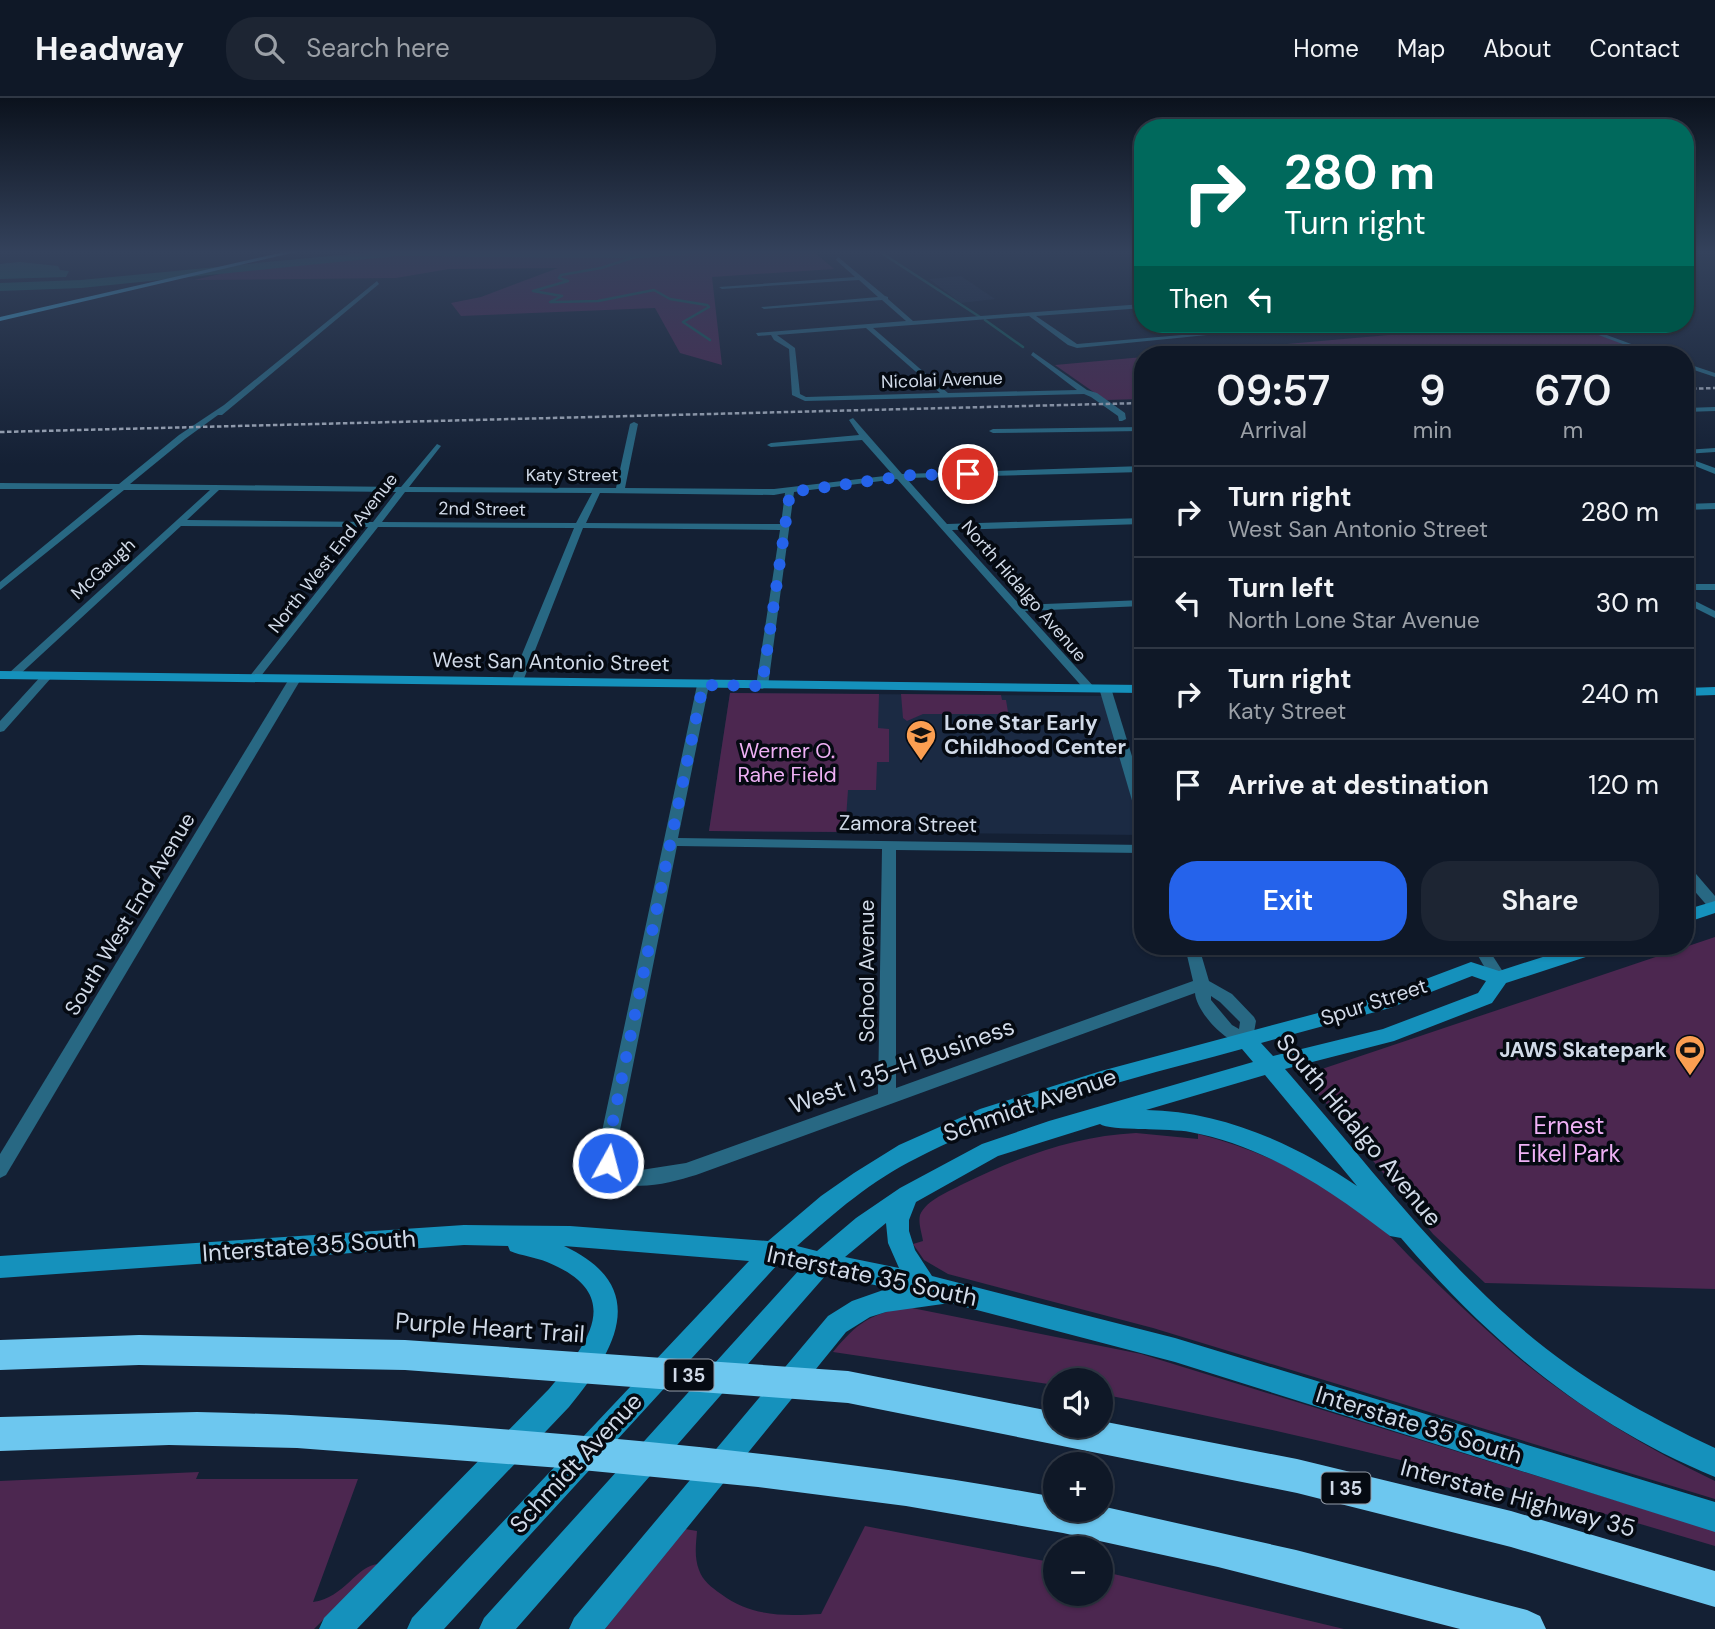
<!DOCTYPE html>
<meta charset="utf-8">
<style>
body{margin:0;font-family:"DM Sans",sans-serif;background:#1d2533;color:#f1f3f6;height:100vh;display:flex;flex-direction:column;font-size:26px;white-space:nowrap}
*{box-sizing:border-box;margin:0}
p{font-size:23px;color:#9ba0a7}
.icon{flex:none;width:38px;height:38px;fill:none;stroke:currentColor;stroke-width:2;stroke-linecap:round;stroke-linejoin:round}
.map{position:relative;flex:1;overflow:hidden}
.drawer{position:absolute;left:1134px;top:248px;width:560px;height:609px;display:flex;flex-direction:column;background:#0f1827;border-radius:28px;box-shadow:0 2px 5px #0004,0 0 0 2px #2f3744}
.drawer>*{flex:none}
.top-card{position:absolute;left:1134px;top:21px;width:560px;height:214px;border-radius:28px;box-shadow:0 2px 5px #0004,0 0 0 2px #2f3744;background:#00695c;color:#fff;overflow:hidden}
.controls{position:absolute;left:1043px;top:1270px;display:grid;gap:14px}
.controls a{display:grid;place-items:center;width:70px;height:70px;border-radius:50%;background:#0f1827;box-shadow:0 2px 5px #0004,0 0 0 2px #2f3744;font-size:35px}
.pin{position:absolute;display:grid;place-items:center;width:60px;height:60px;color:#fff;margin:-30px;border:4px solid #fff;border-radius:50%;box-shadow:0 2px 7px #0007}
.me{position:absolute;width:77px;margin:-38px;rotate:7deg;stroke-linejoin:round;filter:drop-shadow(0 0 5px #0008)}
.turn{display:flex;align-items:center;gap:24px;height:147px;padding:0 35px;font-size:32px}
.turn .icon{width:91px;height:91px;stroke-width:2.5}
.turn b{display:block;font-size:49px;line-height:60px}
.then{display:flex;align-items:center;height:66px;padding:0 35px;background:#0003;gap:14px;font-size:26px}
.eta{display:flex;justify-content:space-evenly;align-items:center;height:119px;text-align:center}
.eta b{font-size:42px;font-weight:600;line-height:49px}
.button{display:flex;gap:14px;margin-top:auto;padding:14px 35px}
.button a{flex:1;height:80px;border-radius:28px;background:#2563eb;color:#fff;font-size:28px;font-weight:600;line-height:80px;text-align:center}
.button a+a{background:#1d2533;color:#f1f3f6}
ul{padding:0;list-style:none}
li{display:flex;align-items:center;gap:21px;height:91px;padding:0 35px;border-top:2px solid #2f3744}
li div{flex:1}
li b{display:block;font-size:26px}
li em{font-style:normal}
header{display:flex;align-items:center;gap:42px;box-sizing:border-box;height:98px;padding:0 35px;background:#0f1827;border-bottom:2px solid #2f3744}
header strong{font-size:33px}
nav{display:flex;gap:38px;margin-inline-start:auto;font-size:24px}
.search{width:490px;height:63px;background:#1d2533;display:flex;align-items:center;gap:18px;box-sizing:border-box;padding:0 24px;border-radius:28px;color:#9ba0a7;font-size:26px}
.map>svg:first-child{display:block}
.built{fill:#1b2a43}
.green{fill:#4c2750}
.water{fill:#155d5f}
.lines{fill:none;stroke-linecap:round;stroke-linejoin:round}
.stream{stroke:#155d5f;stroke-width:2.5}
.river{fill:#155d5f;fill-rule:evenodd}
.street{fill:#286883;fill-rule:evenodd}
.secondary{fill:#1591bc;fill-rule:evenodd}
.primary{fill:#41aedb;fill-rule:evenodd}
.highway{fill:#6dc7ef;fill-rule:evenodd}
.rail{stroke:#a3adbd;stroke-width:2.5;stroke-dasharray:4.5 2.5;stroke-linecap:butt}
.route{stroke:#2563eb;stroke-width:12;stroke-dasharray:0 21.6}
.labels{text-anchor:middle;stroke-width:7;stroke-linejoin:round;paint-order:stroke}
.far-street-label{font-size:18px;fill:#d1dae8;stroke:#050a12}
.shield{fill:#050a12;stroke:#949ca8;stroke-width:2}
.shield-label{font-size:19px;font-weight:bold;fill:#d1dae8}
.street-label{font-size:21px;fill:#d1dae8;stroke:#050a12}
.poi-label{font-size:21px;font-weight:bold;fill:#d1dae8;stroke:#050a12;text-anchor:start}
.park-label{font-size:21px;fill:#efb1f5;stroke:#050a12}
.near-street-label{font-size:24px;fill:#d1dae8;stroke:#050a12}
.near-park-label{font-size:24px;fill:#efb1f5;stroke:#050a12}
</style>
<header>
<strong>Headway</strong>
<div class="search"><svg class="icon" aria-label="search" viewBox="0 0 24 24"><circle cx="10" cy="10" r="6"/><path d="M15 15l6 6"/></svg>Search here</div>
<nav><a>Home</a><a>Map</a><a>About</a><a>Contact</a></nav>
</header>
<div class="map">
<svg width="1715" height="1531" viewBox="0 0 1715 1531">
<rect width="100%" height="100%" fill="#142034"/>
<g class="built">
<path d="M 961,178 L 995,201 L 961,205 L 929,181 Z"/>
<path d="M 730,595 L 1104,598 L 1143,737 L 709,733 Z"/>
</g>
<g class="green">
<path d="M 396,153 L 821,153 L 814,154 L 834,171 L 712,179 L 722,267 L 680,255 L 655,210 L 461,218 L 451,205 L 481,199 L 558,170 L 449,171 L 396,180 L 194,182 L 250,169 Z"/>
<path d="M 1513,226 L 1571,226 L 1653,257 L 1161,257 Z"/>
<path d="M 1143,259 L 1143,301 L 1105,302 L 1055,267 Z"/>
<path d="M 730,595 L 879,596 L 878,630 L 889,631 L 889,664 L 877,664 L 876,692 L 848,692 L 846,721 L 851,721 L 850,734 L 709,733 Z"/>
<path d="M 901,596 L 1001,597 L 1002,602 L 1006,602 L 1009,620 L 996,622 L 1003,616 L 923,616 L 907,623 L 903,620 Z"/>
<path d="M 1715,839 L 1715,1191 L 1485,1185 L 1433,1136 L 1307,982 L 1313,974 Z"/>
<path d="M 1136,1035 L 1198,1041 L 1198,1036 C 1258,1051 1311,1077 1361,1113 C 1381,1127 1398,1147 1415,1164 C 1450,1198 1484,1231 1521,1262 C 1580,1310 1646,1350 1715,1383 L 1715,1401 L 1153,1230 L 948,1176 L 924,1162 L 913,1146 L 923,1143 C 922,1136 918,1125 920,1117 C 926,1102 950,1093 963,1086 C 1019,1059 1074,1038 1136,1035 Z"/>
<path d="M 907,1209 L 1141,1256 L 1715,1433 L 1715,1448 C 1513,1387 1308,1337 1101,1296 L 1101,1283 L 1055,1283 L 1055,1287 L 833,1254 C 857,1225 870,1216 907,1209 Z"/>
<path d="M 199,1374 L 196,1381 L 358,1381 L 313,1504 C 345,1500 356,1467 379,1466 L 314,1531 L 0,1531 L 0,1383 Z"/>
<path d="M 865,1428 L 1055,1465 L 1055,1496 L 1101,1496 L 1101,1473 L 1344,1531 L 605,1531 L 685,1431 L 697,1433 C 696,1446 694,1459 699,1472 C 703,1483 711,1489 721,1496 C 752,1519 784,1518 821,1516 Z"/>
</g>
<path class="water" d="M 20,164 L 58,168 L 60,172 L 69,173 L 66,179 L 0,181 L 0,166 Z"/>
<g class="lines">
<g class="stream">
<path d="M 883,153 L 883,156 L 980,219"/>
<path d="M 641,157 L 601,170 L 561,177 L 559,180 L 568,183 L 533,193 L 562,198 L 550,204 L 555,204 L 598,203 L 654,192 L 670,201 L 707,207 L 709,209 L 683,224 L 710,242"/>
<path d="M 985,222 L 1023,249"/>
</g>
<path class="river" d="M 382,153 L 695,153 L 689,156 L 641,160 L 397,158 L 81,190 L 0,193 L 0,185 L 81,182 Z"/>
<g class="street">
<path d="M 838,159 L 885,198 L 888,199 L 888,201 L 913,223 L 1143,206 L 1143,210 L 1036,218 L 1077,246 L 1228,233 L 1219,226 L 1226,226 L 1237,234 L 1077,250 L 1068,247 L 1029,218 L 873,230 L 948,295 L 1077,292 L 1031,257 L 1033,254 L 1087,292 L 1097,295 L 1125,315 L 1126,321 L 1122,323 L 1119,323 L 1118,318 L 1091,299 L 1084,296 L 805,303 L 792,297 L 789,251 L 774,242 L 771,237 L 758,238 L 756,235 L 906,223 L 882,202 L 764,211 L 761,209 L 878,199 L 859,182 L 722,191 L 719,189 L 855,179 L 836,162 ZM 866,230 L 940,295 L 806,299 L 800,296 L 795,250 L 777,237 Z"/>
<path d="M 1685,163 L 1695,166 L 1696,167 L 1685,167 Z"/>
<path d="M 377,183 L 379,186 L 222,317 L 218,317 L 185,341 L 130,386 L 401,389 L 437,346 L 441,348 L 409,389 L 616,390 L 630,326 L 634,324 L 638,326 L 625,390 L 774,391 L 893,377 L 862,342 L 771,349 L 767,347 L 771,345 L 859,337 L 849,322 L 853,320 L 902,376 L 1143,368 L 1143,374 L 906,380 L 947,426 L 1143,420 L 1143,426 L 952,432 L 1020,507 L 1143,502 L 1143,508 L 1025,513 L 1095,590 L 1093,592 L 1085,592 L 897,381 L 794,394 L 768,588 L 762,591 L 756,588 L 780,432 L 583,430 L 523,583 L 517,586 L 511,583 L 574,430 L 378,429 L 257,583 L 253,584 L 247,581 L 249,579 L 368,429 L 181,428 L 17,579 L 9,579 L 9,575 L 210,392 L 124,392 L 0,492 L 0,484 L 113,391 L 0,391 L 0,385 L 119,386 L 179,337 L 224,307 ZM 219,392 L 396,394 L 373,424 L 187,422 ZM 405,394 L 592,395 L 576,425 L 382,424 ZM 600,395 L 774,397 L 785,395 L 781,426 L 586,425 Z"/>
<path d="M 1292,226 L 1314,226 L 1266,232 L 1263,230 Z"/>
<path d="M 1569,226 L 1577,226 L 1661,257 L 1652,257 Z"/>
<path d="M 1685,265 L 1715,275 L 1715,279 L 1685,269 Z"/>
<path d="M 1715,309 L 1715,313 L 1685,314 L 1685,310 Z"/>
<path d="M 1143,329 L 1143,333 L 993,335 L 989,333 L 993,331 Z"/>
<path d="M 1715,350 L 1715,354 L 1685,356 L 1685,352 Z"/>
<path d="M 1685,359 L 1715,370 L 1715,376 L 1685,364 Z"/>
<path d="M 1715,405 L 1715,411 L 1685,412 L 1685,406 Z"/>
<rect x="1685" y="486" width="30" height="6"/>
<path d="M 1685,498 L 1715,513 L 1715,520 L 1685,505 Z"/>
<path d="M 47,575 L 53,578 L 51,580 L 4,633 L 0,634 L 0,623 L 43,576 Z"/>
<path d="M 295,578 L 301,581 L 6,1077 L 0,1080 L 0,1056 L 289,581 Z"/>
<path d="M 703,584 L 709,587 L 678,740 L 1143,747 L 1143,755 L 896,752 L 896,990 L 1193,883 L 1185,849 L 1199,849 L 1209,883 L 1232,896 L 1254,919 L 1256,923 L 1252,946 C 1231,953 1196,914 1195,895 L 696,1077 C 662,1087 603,1104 598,1052 L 697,587 ZM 677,748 L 882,751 L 878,996 L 686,1065 L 641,1072 L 628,1071 L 617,1063 L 616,1052 ZM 1211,898 L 1220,904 L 1240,924 L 1239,931 L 1232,927 L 1211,902 Z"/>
<path d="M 1105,587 L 1111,590 L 1143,694 L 1143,720 L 1136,716 L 1099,590 Z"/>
<path d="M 1685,768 L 1690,769 L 1715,798 L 1715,813 L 1710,811 L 1685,782 Z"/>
<path d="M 1473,849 L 1487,849 L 1507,880 L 1505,884 L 1493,884 Z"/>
</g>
<g class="secondary">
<path d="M 0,573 L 1143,587 L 1143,595 L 0,581 Z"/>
<path d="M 1715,589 L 1715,597 L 1685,598 L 1685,590 Z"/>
<path d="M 1715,803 L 1715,815 L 1685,825 L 1685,812 Z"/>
<path d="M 1574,849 L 1603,849 L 1601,854 L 1506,885 L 1492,905 L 1394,943 L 1285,971 C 1360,1056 1428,1148 1513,1223 C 1573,1277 1643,1316 1715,1350 L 1715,1379 C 1587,1326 1490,1244 1401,1140 L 1390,1138 C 1330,1092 1266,1048 1190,1034 C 1172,1030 1109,1033 1100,1026 L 998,1058 L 916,1104 L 909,1122 L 909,1133 L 915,1152 L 932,1178 L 1175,1240 L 1715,1404 L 1715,1434 L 1175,1264 L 950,1205 L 886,1214 L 870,1219 L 846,1234 L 605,1531 L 569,1531 L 574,1520 L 828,1218 L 852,1203 L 889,1190 L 826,1177 L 516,1531 L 479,1531 L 484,1520 L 800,1171 L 778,1166 L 444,1531 L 407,1531 L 412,1520 L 749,1163 L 564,1148 C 652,1189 616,1252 569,1309 L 357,1531 L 319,1531 L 324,1520 L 549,1291 C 589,1245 626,1196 547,1164 C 535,1159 522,1158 510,1153 L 508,1148 L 464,1147 L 0,1180 L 0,1158 L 464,1127 L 570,1128 L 768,1143 L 821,1098 L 854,1075 L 899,1047 L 980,1011 L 1101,973 L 1378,899 L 1471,864 L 1499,873 ZM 1472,878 L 1486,883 L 1478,895 L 1383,931 L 1273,958 L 1261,945 L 1390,910 ZM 1242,951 L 1253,964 L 1049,1023 L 982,1046 L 900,1090 L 856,1120 L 817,1153 L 797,1148 C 834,1115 872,1082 917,1060 C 1019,1007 1132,981 1242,951 ZM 1265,977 L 1357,1088 C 1295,1046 1222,1013 1146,1012 ZM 886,1125 L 888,1145 L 899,1170 L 845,1159 Z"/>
</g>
<path class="primary" d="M 288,153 L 300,153 L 0,223 L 0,219 Z"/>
<g class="highway">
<path d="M 139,1237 L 405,1242 L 848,1273 L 1055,1314 L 1055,1328 L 1101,1328 L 1101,1323 L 1297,1361 L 1511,1413 L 1715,1473 L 1715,1509 L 1511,1449 L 1297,1395 L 848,1305 L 405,1272 L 139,1267 L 0,1272 L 0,1242 Z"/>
<path d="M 197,1314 C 303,1316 409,1324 514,1332 C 696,1347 876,1366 1055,1399 L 1055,1412 L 1101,1412 L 1101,1408 L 1296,1452 L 1527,1512 L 1540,1518 L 1546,1531 L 1460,1531 L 1218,1469 L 1063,1435 L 906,1408 L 758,1389 L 561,1370 L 297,1350 L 169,1347 L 0,1353 L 0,1319 Z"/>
</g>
<g class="rail">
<path d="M 1685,291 L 1715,290"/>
<path d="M 0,334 L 1143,305"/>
</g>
</g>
<linearGradient id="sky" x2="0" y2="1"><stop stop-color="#0b121d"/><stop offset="0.42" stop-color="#34425c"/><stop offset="1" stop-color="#34425c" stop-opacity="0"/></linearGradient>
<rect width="1715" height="367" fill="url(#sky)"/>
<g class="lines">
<path class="route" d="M 608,1065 L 607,1052 L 703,587 L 762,588 L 790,394 L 912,377 L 968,376"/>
</g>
<defs>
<g id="school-pin" transform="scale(1.575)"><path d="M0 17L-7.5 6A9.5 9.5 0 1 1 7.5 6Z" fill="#fb9e51" stroke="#050a12"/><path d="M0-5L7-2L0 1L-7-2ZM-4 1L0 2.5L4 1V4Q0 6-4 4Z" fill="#111"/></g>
<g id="stadium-pin" transform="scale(1.575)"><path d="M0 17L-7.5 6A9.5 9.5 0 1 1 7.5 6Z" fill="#fb9e51" stroke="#050a12"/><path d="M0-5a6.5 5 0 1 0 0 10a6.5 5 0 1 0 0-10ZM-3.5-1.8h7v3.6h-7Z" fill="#111"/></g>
</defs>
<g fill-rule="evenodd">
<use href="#school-pin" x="921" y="637"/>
<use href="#stadium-pin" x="1690" y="952"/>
</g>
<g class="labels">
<g class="far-street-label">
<text transform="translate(942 282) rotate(-2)" y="6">Nicolai Avenue</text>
<text x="572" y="383">Katy Street</text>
<text transform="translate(482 411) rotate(1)" y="6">2nd Street</text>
<text transform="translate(333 455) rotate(-52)" y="6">North West End Avenue</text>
<text transform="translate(103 471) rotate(-43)" y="6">McGaugh</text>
<text transform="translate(1024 493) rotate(49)" y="6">North Hidalgo Avenue</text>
</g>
<g class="shield">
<rect x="664.5" y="1261.5" width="49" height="31" rx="5"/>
<rect x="1321.5" y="1374.5" width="49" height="31" rx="5"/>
</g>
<g class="shield-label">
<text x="689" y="1284">I 35</text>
<text x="1346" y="1397">I 35</text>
</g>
<g class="street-label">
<text transform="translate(551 564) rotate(1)" y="7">West San Antonio Street</text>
<text transform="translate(908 726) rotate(1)" y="7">Zamora Street</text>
<text transform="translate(130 816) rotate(-59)" y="7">South West End Avenue</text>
<text transform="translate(867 873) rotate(-90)" y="7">School Avenue</text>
<text transform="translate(1374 904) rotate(-18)" y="7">Spur Street</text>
</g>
<g class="poi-label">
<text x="944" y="632">Lone Star Early<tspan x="944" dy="24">Childhood Center</tspan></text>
<text x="1667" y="959" text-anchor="end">JAWS Skatepark</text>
</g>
<g class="park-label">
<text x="787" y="660">Werner O.<tspan x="787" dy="24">Rahe Field</tspan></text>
</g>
<g class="near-street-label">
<text transform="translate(902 968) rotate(-20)" y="8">West I 35-H Business</text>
<text transform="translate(1030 1007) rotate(-19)" y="8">Schmidt Avenue</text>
<text transform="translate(1359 1032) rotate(50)" y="8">South Hidalgo Avenue</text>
<text transform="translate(309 1148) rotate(-4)" y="8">Interstate 35 South</text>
<text transform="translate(872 1178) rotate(12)" y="8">Interstate 35 South</text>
<text transform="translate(490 1230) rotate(4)" y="8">Purple Heart Trail</text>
<text transform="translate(1419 1327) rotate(17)" y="8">Interstate 35 South</text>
<text transform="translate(576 1365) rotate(-47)" y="8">Schmidt Avenue</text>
<text transform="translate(1518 1400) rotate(15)" y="8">Interstate Highway 35</text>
</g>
<g class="near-park-label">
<text x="1569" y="1036">Ernest<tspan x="1569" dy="28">Eikel Park</tspan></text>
</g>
</g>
</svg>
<div class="controls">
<a><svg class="icon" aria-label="sound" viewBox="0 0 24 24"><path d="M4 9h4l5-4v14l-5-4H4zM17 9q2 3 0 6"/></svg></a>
<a>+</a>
<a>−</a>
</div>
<div class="pin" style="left:968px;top:376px;background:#d93025"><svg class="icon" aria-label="arrive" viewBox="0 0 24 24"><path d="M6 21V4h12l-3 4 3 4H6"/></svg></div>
<svg class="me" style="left:608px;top:1065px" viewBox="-20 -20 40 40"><circle r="17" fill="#2563eb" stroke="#fff" stroke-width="3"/><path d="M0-11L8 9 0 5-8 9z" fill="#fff"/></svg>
<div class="top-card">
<div class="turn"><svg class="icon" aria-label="right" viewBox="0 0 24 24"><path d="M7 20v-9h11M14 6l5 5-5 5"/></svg><div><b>280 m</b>Turn right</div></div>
<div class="then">Then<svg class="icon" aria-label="left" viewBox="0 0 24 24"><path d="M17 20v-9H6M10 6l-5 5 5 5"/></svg></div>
</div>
<section class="drawer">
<div class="eta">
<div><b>09:57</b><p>Arrival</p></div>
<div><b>9</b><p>min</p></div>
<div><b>670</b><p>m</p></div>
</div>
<ul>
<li><svg class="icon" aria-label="right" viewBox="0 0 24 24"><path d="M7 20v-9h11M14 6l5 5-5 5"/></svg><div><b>Turn right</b><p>West San Antonio Street</p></div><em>280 m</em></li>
<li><svg class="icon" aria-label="left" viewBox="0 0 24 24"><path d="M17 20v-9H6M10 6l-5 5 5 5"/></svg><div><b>Turn left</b><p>North Lone Star Avenue</p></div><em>30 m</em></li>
<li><svg class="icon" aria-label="right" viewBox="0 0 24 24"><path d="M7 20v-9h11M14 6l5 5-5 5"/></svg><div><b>Turn right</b><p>Katy Street</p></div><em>240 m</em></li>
<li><svg class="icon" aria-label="arrive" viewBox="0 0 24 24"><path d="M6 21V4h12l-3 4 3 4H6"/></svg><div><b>Arrive at destination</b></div><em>120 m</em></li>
</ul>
<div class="button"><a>Exit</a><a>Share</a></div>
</section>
</div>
